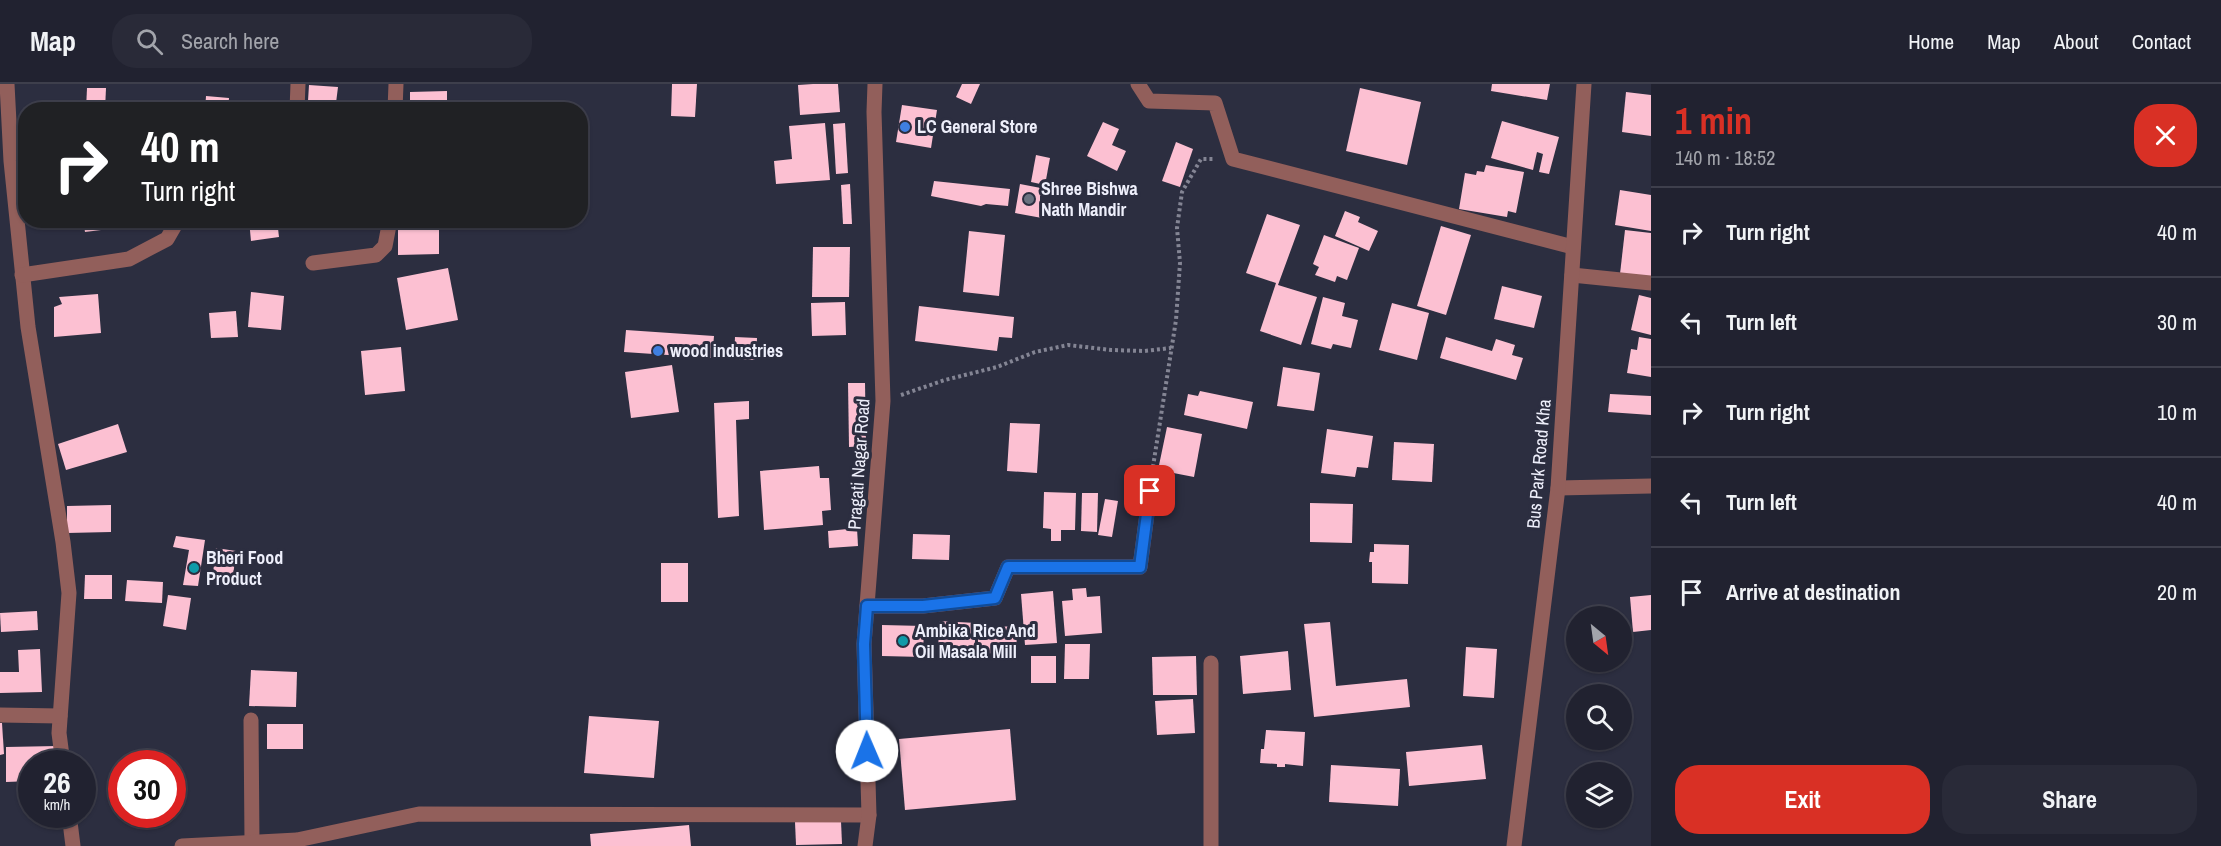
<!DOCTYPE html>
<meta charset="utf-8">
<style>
body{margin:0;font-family:"Archivo Narrow",sans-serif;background:#292a38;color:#f1f3f6;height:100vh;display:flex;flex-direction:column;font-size:22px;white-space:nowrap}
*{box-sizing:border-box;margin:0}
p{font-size:20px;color:#a2a4ab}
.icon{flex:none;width:33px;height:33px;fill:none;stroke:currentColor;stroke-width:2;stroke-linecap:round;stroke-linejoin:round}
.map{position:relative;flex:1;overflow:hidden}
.drawer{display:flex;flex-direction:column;background:#212230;width:570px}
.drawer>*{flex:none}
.banner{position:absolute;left:18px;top:18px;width:570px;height:126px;border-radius:24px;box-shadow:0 2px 4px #0004,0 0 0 2px #3e3f4c;background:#202124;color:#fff;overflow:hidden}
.needle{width:39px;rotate:151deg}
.buttons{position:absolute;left:1566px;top:522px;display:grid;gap:12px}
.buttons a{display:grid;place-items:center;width:66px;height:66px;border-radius:50%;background:#212230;box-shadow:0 2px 4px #0004,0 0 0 2px #3e3f4c;font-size:30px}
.speed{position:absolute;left:18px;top:666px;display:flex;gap:12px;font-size:30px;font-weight:700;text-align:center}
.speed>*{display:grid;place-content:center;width:78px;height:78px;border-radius:50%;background:#212230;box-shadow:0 2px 4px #0004,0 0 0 2px #3e3f4c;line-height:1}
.speed small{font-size:15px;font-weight:400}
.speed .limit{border:9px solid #d22;background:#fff;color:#111}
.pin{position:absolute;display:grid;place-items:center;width:51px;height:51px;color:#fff;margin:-26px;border-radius:12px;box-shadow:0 3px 9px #0006}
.me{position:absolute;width:66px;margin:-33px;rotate:359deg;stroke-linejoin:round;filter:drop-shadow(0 0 4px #0008)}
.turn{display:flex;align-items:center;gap:21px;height:126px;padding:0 24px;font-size:27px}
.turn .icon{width:78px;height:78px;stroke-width:2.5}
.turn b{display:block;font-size:42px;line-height:51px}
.round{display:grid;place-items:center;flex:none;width:63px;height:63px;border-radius:24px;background:#292a38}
.headline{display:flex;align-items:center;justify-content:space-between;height:102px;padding:0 24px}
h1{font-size:36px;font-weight:800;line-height:45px;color:#d93025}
.cta{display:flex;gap:12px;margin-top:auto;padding:12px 24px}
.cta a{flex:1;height:69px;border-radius:24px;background:#d93025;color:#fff;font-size:24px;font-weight:800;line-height:69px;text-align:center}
.cta a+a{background:#292a38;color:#f1f3f6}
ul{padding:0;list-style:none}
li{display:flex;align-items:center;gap:18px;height:90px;padding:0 24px;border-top:2px solid #3e3f4c}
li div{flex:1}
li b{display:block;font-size:22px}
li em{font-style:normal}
header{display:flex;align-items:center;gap:36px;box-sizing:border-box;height:84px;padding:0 30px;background:#212230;border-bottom:2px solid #3e3f4c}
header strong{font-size:28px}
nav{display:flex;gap:33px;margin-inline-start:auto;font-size:21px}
.search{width:420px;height:54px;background:#292a38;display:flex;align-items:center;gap:15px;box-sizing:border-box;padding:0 21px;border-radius:24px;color:#a2a4ab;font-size:22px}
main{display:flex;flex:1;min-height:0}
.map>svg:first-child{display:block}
.building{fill:#fcc0d2}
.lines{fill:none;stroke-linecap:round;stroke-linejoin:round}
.path{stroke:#848594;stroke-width:4;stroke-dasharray:3 3;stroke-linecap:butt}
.minor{stroke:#925f5b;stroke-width:15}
.tertiary{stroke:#925f5b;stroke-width:15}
.route-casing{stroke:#114b97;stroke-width:15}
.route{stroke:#1a73e8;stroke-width:10}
.shop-dot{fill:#3f7fe0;stroke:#2c2e40;stroke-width:2}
.worship-dot{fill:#6b7280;stroke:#2c2e40;stroke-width:2}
.culture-dot{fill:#0f9aa8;stroke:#2c2e40;stroke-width:2}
.labels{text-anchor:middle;stroke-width:6;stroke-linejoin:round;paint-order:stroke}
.poi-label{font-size:18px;font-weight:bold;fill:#eeeffb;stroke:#2c2e40;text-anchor:start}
.street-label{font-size:18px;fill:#eeeffb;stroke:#2c2e40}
</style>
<header>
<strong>Map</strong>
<div class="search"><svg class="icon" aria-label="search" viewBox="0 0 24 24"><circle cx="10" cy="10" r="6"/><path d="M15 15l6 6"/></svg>Search here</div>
<nav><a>Home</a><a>Map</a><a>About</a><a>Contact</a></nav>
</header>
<main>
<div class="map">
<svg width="1651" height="762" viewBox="0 0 1651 762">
<rect width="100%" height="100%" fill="#2c2e40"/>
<g class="building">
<path d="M 672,0 L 697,0 L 695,33 L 671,32 Z"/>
<path d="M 813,0 L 838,0 L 840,28 L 800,31 L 798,1 Z"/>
<path d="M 962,0 L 980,0 L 971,20 L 956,13 Z"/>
<path d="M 1492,0 L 1550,0 L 1547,16 L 1491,7 Z"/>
<path d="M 309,1 L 338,3 L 336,19 L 308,17 Z"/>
<path d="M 87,4 L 106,4 L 105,26 L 86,26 Z"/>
<path d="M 1360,4 L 1421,18 L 1407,81 L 1346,67 Z"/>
<path d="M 447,7 L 447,20 L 410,21 L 410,8 Z"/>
<path d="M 1626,8 L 1651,11 L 1651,52 L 1622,48 Z"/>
<path d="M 206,12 L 229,14 L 228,26 L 205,26 Z"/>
<path d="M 902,21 L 937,26 L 931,64 L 896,58 Z"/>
<path d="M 1502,37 L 1559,53 L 1549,90 L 1539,88 L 1543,70 L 1537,68 L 1533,86 L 1491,74 Z"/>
<path d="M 1103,38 L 1119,45 L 1112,61 L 1126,67 L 1117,87 L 1087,72 Z"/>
<path d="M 825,39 L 830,96 L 776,100 L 774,77 L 792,75 L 789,42 Z"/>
<path d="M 845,39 L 848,89 L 836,90 L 833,40 Z"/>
<path d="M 1176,58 L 1193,65 L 1180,103 L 1162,97 Z"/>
<path d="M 1036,71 L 1050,74 L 1045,101 L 1031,98 Z"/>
<path d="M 1486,81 L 1524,88 L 1516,129 L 1508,127 L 1507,133 L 1459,125 L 1465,89 L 1476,91 L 1477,87 L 1484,88 Z"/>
<path d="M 934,97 L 1010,105 L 1008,122 L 986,120 L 981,122 L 931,112 Z"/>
<path d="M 850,100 L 852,140 L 843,140 L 841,101 Z"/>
<path d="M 1020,100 L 1046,105 L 1045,112 L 1040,112 L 1040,117 L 1045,118 L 1042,134 L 1015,129 Z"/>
<path d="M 1620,106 L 1651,111 L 1651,147 L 1615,141 Z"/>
<path d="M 1345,127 L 1360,133 L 1358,138 L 1378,147 L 1369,167 L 1335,152 Z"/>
<path d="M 1267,130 L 1300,141 L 1278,201 L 1317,213 L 1301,261 L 1260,247 L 1276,199 L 1246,189 Z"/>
<path d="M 83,136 L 108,136 L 109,145 L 85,148 Z"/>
<path d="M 249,136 L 277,136 L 279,153 L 251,157 Z"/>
<path d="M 398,136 L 439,136 L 439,170 L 398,171 Z"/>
<path d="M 1441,142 L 1471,151 L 1446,231 L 1417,222 Z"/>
<path d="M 1625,146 L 1651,149 L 1651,194 L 1620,190 Z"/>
<path d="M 969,147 L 1005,151 L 999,212 L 963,208 Z"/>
<path d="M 1324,151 L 1359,164 L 1347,196 L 1337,192 L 1335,198 L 1315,191 L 1319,183 L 1313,180 Z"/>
<path d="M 813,163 L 850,163 L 849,213 L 812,213 Z"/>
<path d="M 448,184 L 458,236 L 406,246 L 397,194 Z"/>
<path d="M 1502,202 L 1542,212 L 1534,244 L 1494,235 Z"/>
<path d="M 251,208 L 284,212 L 281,246 L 248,243 Z"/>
<path d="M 98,210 L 101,249 L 54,253 L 54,223 L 62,220 L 59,213 Z"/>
<path d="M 1639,211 L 1651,214 L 1651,251 L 1631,246 Z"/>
<path d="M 1323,213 L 1345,219 L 1342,232 L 1358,236 L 1351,264 L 1333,260 L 1331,265 L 1311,260 Z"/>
<path d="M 845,218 L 846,251 L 812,252 L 811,219 Z"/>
<path d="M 1392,219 L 1429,229 L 1417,276 L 1379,266 Z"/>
<path d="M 919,222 L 1014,233 L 1012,254 L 999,253 L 997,267 L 915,257 Z"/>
<path d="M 236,227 L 238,253 L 211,254 L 209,229 Z"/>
<path d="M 626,246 L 714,252 L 712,274 L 624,268 Z"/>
<path d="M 735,253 L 757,254 L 756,276 L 734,275 Z"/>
<path d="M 1446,253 L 1492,267 L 1496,255 L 1515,261 L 1512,271 L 1523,274 L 1516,296 L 1440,274 Z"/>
<path d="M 1639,253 L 1651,255 L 1651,293 L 1627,289 L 1631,265 L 1637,266 Z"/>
<path d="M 401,263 L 405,307 L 365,311 L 361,267 Z"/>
<path d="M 672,281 L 679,328 L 631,334 L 625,288 Z"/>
<path d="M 1283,283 L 1320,289 L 1314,327 L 1277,322 Z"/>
<path d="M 848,299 L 865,299 L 866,362 L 849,363 Z"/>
<path d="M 1200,307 L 1253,318 L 1247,345 L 1184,331 L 1188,310 L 1198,312 Z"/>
<path d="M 1610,310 L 1651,312 L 1651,331 L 1608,328 Z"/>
<path d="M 749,317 L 749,335 L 736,336 L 739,432 L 718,434 L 714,319 Z"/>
<path d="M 1010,339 L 1040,340 L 1037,389 L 1007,387 Z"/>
<path d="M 118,340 L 127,368 L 66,386 L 58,360 Z"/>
<path d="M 1167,343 L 1202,350 L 1194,393 L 1158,386 Z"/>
<path d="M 1327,345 L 1373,352 L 1368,384 L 1357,383 L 1355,393 L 1321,389 Z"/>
<path d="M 1394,358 L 1434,360 L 1432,398 L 1392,396 Z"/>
<path d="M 819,382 L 820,394 L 829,394 L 831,426 L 822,427 L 823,441 L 764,446 L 760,387 Z"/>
<path d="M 1044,408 L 1076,409 L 1075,446 L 1061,446 L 1061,457 L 1051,457 L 1051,445 L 1043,444 Z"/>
<path d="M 1082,409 L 1098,409 L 1097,448 L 1081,447 Z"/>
<path d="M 1105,415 L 1118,417 L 1112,453 L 1098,451 Z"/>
<path d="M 1310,419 L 1353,420 L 1352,459 L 1310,458 Z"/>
<path d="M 111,421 L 111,448 L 67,449 L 67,422 Z"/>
<path d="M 857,444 L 858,462 L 829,464 L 828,447 Z"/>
<path d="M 913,450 L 950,451 L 949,476 L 912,475 Z"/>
<path d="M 176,452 L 205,456 L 198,502 L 183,501 L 189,466 L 173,463 Z"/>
<path d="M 1374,460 L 1409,461 L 1408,500 L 1372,499 L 1372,478 L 1369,478 L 1370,468 L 1374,468 Z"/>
<path d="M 216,464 L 236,467 L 232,501 L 212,498 Z"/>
<rect x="661" y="479" width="27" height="39"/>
<path d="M 85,491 L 112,491 L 112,515 L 84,515 Z"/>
<path d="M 127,496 L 163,498 L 162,519 L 125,517 Z"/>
<path d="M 1086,504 L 1087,513 L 1100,512 L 1102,549 L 1065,552 L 1062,517 L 1073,516 L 1072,505 Z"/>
<path d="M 1053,507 L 1057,559 L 1025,561 L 1021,510 Z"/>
<path d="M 168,511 L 191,514 L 186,546 L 163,542 Z"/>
<path d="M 1651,511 L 1651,546 L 1633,548 L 1630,513 Z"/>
<path d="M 37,527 L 38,546 L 1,548 L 0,529 Z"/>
<path d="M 939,537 L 976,539 L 974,575 L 938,573 Z"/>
<path d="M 1330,538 L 1336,602 L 1407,595 L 1410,623 L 1314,633 L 1304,540 Z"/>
<path d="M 882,541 L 924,542 L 923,573 L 882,572 Z"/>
<path d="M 1016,542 L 1017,568 L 979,570 L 977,544 Z"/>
<path d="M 1065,560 L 1090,560 L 1089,595 L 1064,595 Z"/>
<path d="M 1466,563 L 1497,565 L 1494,614 L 1463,612 Z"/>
<path d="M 40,565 L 42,608 L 0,609 L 0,588 L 19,588 L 18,566 Z"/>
<path d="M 1288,567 L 1291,606 L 1243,610 L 1240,572 Z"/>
<rect x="1031" y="572" width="25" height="27"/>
<path d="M 1196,572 L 1197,611 L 1153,611 L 1152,573 Z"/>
<path d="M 251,586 L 297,588 L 296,623 L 249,622 Z"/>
<path d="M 1193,615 L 1195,649 L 1157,651 L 1155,617 Z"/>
<path d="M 589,632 L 659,637 L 654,694 L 584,689 Z"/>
<path d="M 0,639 L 2,639 L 4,670 L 0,671 Z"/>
<rect x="267" y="640" width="36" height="25"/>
<path d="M 1010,645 L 1016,716 L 905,726 L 899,655 Z"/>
<path d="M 1266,646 L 1305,648 L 1303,682 L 1285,680 L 1285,683 L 1277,683 L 1277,680 L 1260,679 L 1261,665 L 1264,665 Z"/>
<path d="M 1482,661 L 1486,695 L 1409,702 L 1406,668 Z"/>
<path d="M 57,662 L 57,680 L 32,680 L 32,697 L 6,698 L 6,663 Z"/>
<path d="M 1331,681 L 1400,685 L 1398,722 L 1329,718 Z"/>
<path d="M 841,737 L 842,760 L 796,761 L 795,738 Z"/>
<path d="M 689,741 L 691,762 L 591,762 L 590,750 Z"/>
</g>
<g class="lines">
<g class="path">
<path d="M 901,311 L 945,296 L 997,283 L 1035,268 L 1068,261 L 1111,266 L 1144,267 L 1171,264"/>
<path d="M 1152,389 L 1176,236 L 1180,179 L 1177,144 L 1182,108 L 1201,75 L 1214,75"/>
</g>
<g class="minor">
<path d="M 7,0 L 11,77 L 28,243 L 63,458 L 69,509 L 59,649 L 63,680"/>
<path d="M 1138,0 L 1149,17 L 1215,19 L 1233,75 L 1573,163"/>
<path d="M 297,26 L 298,0"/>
<path d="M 395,26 L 396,0"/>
<path d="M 313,179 L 376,171 L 385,162 L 390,136"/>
<path d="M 22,191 L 129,175 L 167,155 L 178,136"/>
<path d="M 1572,191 L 1651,199"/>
<path d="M 867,522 L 923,522 L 995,514 L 1008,483 L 1140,483 L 1150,407"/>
<path d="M 0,631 L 60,632"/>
<path d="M 251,636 L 252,758"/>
<path d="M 69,730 L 73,762"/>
<path d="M 182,762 L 297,756 L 419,730 L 869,731"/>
<path d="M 865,762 L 869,731 L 864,560 L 883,317 L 874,28 L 875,0"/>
<path d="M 1211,762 L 1211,579"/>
</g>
<g class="tertiary">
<path d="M 1558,404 L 1651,402"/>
<path d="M 1514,762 L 1558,404 L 1584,0"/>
</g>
</g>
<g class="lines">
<g class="route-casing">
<path id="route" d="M 867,667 L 864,560 L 867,522 L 923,522 L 995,514 L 1008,483 L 1140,483 L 1150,407"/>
</g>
<use href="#route" class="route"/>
</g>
<g class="shop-dot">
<circle cx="905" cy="43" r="6"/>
<circle cx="658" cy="267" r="6"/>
</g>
<circle class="worship-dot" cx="1029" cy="115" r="6"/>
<g class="culture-dot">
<circle cx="194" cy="484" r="6"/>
<circle cx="903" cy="557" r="6"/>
</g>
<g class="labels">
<g class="poi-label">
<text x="917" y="49">LC General Store</text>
<text x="1041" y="111">Shree Bishwa<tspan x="1041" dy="21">Nath Mandir</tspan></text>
<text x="670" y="273">wood industries</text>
<text x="206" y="480">Bheri Food<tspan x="206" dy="21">Product</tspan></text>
<text x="915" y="553">Ambika Rice And<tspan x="915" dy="21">Oil Masala Mill</tspan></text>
</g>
<g class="street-label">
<text transform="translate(859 380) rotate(-86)" y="6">Pragati Nagar Road</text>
<text transform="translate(1539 380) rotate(-85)" y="6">Bus Park Road Kha</text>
</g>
</g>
</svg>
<div class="buttons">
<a><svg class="needle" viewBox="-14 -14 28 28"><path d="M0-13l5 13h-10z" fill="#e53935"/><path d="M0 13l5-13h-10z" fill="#a2a4ab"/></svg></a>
<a><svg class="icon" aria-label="search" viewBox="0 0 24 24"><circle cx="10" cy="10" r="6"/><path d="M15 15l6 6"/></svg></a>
<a><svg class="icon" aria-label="layers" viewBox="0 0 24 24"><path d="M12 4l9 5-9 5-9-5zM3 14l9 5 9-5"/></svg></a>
</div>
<div class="speed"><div>26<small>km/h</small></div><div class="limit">30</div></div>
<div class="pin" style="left:1150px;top:407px;background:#d93025"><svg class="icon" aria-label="arrive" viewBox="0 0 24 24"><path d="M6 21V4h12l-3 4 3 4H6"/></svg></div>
<svg class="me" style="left:867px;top:667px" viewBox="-20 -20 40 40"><circle r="19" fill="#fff"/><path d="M0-13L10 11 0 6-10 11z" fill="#1a73e8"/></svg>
<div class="banner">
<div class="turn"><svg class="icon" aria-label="right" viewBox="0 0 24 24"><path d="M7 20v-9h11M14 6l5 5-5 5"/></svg><div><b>40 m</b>Turn right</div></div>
</div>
</div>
<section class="drawer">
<div class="headline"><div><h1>1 min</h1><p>140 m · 18:52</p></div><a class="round" style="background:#d93025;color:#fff"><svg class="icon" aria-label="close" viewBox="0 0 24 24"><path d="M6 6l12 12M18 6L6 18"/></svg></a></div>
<ul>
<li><svg class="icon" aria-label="right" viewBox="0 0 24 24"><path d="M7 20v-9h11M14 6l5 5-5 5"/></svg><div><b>Turn right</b></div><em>40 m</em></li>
<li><svg class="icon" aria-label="left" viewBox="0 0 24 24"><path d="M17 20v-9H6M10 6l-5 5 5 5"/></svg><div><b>Turn left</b></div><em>30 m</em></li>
<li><svg class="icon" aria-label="right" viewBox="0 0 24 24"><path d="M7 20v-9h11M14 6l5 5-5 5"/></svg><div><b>Turn right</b></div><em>10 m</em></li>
<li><svg class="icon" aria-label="left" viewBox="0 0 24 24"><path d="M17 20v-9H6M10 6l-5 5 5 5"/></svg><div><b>Turn left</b></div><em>40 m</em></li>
<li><svg class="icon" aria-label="arrive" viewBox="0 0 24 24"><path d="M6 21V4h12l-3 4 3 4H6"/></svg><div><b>Arrive at destination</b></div><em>20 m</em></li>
</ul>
<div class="cta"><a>Exit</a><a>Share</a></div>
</section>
</main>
